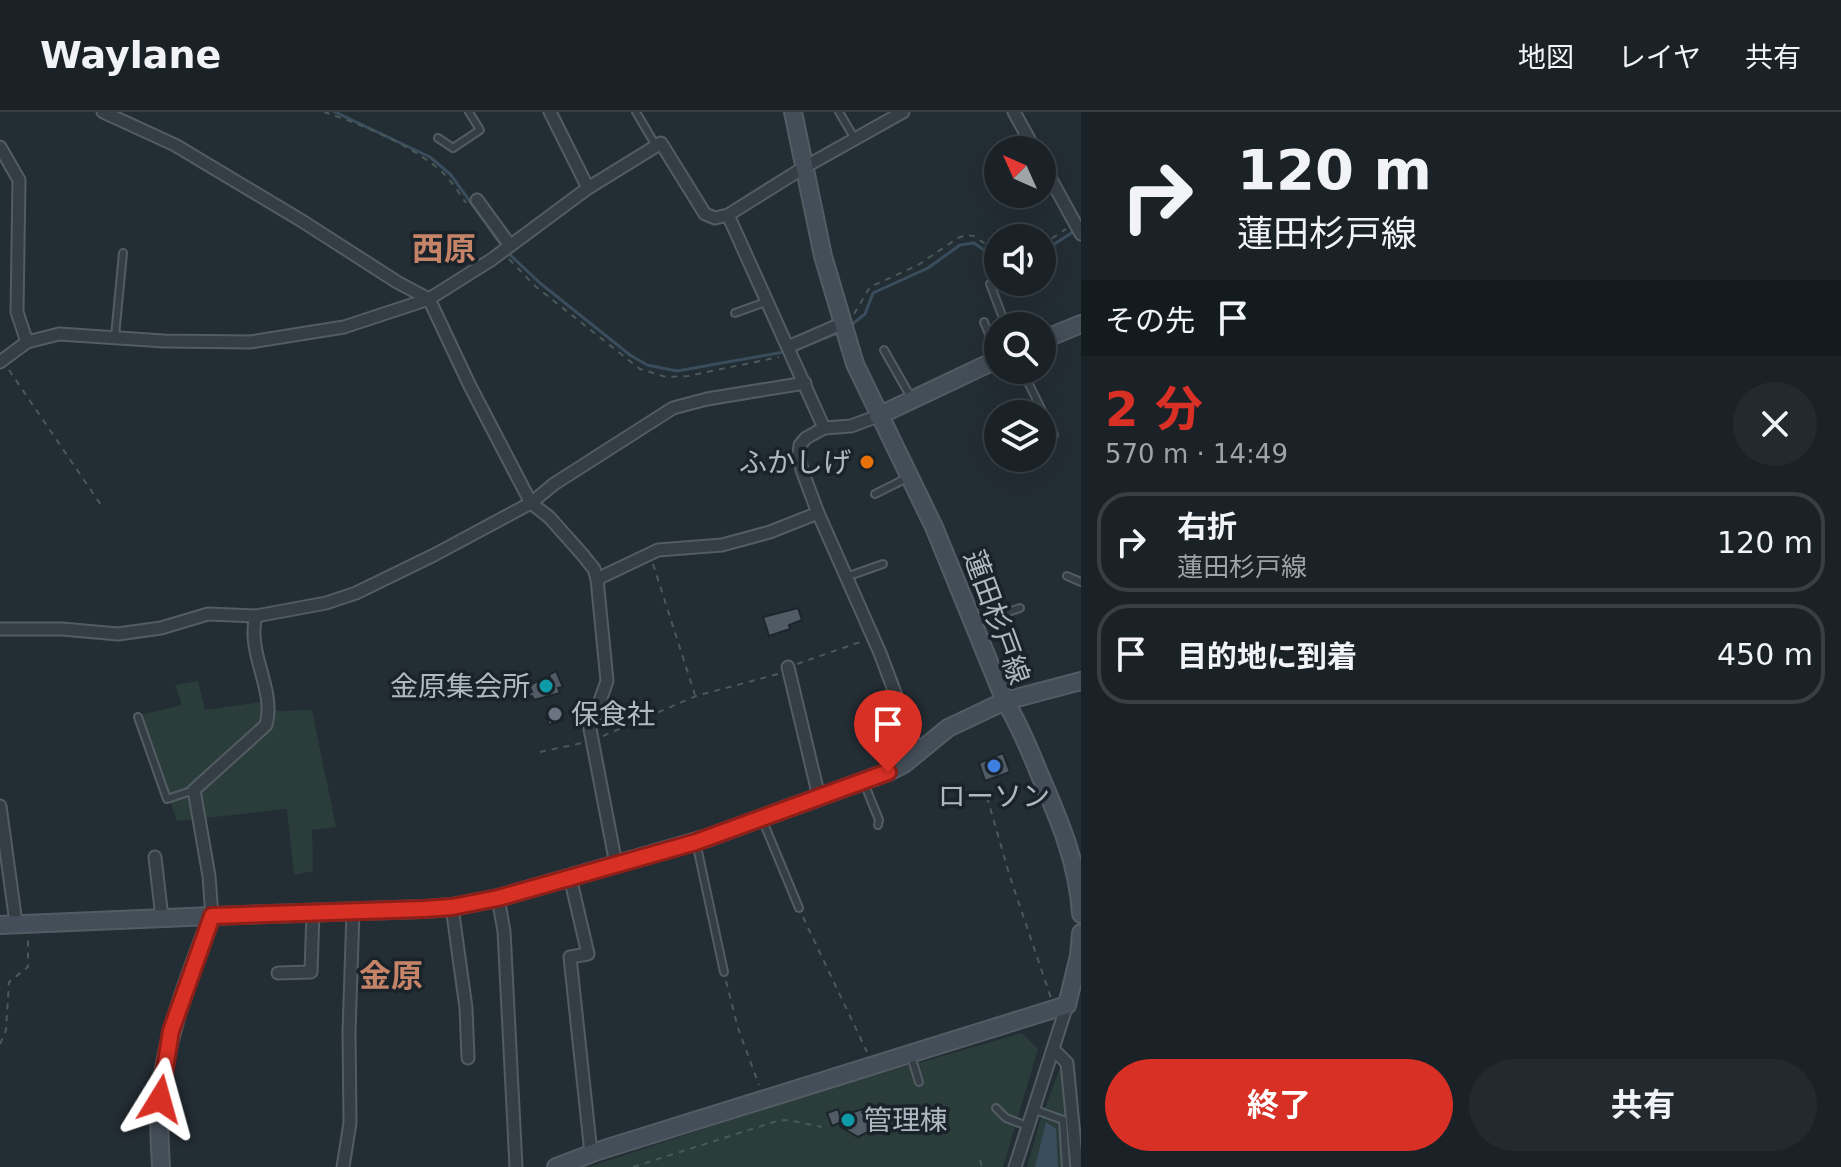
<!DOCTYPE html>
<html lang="ja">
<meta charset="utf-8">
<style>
body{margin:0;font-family:"DejaVu Sans","Noto Sans JP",sans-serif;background:#232a2f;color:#f1f3f6;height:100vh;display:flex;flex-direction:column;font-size:30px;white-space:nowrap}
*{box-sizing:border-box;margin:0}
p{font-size:26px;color:#9fa4a7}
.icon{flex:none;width:44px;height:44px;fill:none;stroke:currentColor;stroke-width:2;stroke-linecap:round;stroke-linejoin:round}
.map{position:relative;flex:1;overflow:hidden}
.drawer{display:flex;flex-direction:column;background:#1a2227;width:760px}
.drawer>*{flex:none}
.banner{background:#1a2227;color:#f1f3f6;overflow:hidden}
.needle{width:52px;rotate:315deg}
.tools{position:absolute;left:984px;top:24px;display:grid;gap:16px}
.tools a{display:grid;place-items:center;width:72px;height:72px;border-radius:50%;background:#1a2227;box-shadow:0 8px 32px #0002,0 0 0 2px #383f44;font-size:40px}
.pin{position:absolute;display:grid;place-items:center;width:68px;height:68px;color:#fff;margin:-82px -34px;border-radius:50% 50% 50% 0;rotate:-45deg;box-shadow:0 0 8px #0007}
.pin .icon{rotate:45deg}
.me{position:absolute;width:88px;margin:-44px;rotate:8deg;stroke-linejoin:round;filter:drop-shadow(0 0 6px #0008)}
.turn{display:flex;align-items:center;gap:28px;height:168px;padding:0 24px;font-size:36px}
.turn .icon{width:104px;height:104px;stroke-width:2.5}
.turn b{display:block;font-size:56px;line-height:68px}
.then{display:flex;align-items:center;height:76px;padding:0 24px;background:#0003;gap:16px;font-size:30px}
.round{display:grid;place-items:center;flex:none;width:84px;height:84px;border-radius:42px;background:#232a2f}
.summary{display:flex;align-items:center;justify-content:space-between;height:136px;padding:0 24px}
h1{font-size:48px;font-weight:700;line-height:60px;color:#d93025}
.primary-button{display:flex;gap:16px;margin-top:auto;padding:16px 24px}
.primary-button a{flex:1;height:92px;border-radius:48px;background:#d93025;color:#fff;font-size:32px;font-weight:700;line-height:92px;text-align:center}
.primary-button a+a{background:#232a2f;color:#f1f3f6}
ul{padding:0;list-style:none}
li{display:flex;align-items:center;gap:24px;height:100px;margin:0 16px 12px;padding:0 8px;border:4px solid #383f44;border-radius:32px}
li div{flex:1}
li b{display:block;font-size:30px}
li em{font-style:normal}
header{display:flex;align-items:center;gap:48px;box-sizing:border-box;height:112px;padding:0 40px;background:#1a2227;border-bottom:2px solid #383f44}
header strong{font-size:38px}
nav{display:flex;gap:44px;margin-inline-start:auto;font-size:28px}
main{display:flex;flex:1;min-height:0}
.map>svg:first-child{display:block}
.green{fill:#2a3d3a}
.water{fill:#3a4d5c}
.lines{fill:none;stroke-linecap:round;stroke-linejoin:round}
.stream{stroke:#3a4d5c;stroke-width:3}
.building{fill:#505b65;stroke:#1d252c;stroke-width:2}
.lane-casing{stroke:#535c63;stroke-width:10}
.street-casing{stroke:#535c63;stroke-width:15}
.secondary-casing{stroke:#535c63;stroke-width:20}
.path{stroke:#485959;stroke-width:2;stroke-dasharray:6 6;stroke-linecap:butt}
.lane{stroke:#363e45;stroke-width:6}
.street{stroke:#363e45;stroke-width:11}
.secondary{stroke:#444e58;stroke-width:16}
.route-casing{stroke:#8d1f18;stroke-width:20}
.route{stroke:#d93025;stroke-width:14}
.food-dot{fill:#e8710a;stroke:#1b232a;stroke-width:3}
.culture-dot{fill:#0f9aa8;stroke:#1b232a;stroke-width:3}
.worship-dot{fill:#6b7280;stroke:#1b232a;stroke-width:3}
.shop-dot{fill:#3f7fe0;stroke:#1b232a;stroke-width:3}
.labels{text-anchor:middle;stroke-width:7;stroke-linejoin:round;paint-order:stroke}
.poi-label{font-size:28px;fill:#b0b9c2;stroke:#1b232a;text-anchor:end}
.street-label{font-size:28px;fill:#b0b9c2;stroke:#1b232a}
.quarter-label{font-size:32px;font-weight:bold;fill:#c58368;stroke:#1b232a}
</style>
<header>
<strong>Waylane</strong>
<nav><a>地図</a><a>レイヤ</a><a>共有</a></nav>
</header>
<main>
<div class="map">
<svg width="1081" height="1055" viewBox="0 0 1081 1055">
<rect width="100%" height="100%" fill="#232d34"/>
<g class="green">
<path d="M 198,569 L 205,598 L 261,590 L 278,599 L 312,598 L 336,715 L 312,718 L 313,759 L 294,763 L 287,697 L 177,709 L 140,603 L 182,593 L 175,573 Z"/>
<path d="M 1022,921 L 1038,937 L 1003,1055 L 589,1055 L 797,986 Z"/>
<path d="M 1062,951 L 1074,1055 L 1027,1055 L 1041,1006 Z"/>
</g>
<path class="water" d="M 1046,1010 L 1056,1017 L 1058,1055 L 1035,1055 Z"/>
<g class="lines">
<g class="stream">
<path d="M 335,0 L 430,45 L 451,63 L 502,134"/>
<path d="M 507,140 L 540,171 L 630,243 L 647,253 L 677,259 L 784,240"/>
<path d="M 1042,140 L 1076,118"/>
<path d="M 850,214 L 865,202 L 873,181 L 928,156 L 960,133 L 974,131 L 998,148"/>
<path d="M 792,239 L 840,220"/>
</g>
</g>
<g class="building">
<path d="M 798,496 L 802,508 L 789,513 L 790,517 L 769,524 L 763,505 Z"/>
<path d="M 556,559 L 563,575 L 558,576 L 560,581 L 534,588 L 532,584 L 530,585 L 529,581 L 532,580 L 529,573 L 543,567 L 545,572 L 552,570 L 549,563 Z"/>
<path d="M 555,593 L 563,608 L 549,613 L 546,605 L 550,603 L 548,596 Z"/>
<path d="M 1003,641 L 1010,660 L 985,669 L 979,651 Z"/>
<path d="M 838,997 L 840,1004 L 863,997 L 870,1019 L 858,1025 L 841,1015 L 839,1011 L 832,1014 L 827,1001 Z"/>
</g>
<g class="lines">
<g class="lane-casing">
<g id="lane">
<path d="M 636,0 L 656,34"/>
<path d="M 839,0 L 855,27"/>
<path d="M 438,26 L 453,36 L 480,18 L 469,0"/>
<path d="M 990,172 L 1006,214"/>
<path d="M 735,201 L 768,189"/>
<path d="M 984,210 L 998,243"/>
<path d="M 115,224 L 123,141"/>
<path d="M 884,238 L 912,287"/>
<path d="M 1022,258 L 1054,323"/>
<path d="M 875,382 L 907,366"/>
<path d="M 1067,464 L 1081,470"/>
<path d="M 846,465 L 883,452"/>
<path d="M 975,511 L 1020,496"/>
<path d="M 138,605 L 167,687 L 194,678"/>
<path d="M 864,671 L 879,708 L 878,713"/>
<path d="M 762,707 L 799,796"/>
<path d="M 696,730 L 724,860"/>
<path d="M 911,944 L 919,970"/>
<path d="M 996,996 L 1006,1006 L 1027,1014"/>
<path d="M 1033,997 L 1063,1008"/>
<path d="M 1063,1008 L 1066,1055"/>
</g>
</g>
<g class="street-casing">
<g id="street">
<path d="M 103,0 L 175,33 L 302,109 L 397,170 L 429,187 L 470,274 L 531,391 L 549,405 L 582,442 L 594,457 L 597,467 L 658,438 L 722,433 L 770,420 L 818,401"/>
<path d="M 550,0 L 588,76"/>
<path d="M 1014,0 L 1035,38"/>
<path d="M 0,35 L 19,68 L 17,200 L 27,230"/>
<path d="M 1042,51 L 1081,122"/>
<path d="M 477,88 L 509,132"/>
<path d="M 728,103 L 824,316 L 851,314 L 878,304"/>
<path d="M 788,235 L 841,212"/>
<path d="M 0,250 L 27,230 L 59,222 L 164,229 L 250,230 L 344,215 L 429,187 L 491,148 L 588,76 L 661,31 L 705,102 L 715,106 L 728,103 L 803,56 L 903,0"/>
<path d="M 824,316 L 806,326 L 800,333 L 799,342 L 802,358 L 818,401 L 880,541 L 918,642"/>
<path d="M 597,467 L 607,569 L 590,617 L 616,752"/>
<path d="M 0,517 L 62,517 L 118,522 L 161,516 L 208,502 L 256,504 L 326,491 L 356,481 L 434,443 L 531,391 L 554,372 L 673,296 L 707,287 L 805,271"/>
<path d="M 788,555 L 819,685"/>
<path d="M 0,694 L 16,811"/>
<path d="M 155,745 L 162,806"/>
<path d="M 570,765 L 588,842 L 570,845 L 591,1041"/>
<path d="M 498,786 L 504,819 L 516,1055"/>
<path d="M 452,795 L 466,896 L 468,946"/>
<path d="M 212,804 L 209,764 L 194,678 L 266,613 C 276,577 246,541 256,504"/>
<path d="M 278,861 L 311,860 L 313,800"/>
<path d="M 1053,937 L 1067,951 L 1077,1055"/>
<path d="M 343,1055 L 350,1011 L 349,920 L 353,800"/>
<path d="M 1015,1055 L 1067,893"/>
</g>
</g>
<g class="secondary-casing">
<g id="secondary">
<path d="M 1042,228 L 1081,212"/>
<path d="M 878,304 L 998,247"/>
<path d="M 1081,569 L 1005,589 C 1019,612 1029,636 1039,661 C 1059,707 1078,751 1081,802"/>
<path d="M 0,813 L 212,804"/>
<path d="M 161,1055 C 160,1033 158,1010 160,987 C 165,923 190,864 212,804 L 424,797 L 452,795 L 498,786 L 707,726 L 888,660 L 904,652 L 948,616 L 1005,589 L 934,415 L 855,252 L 823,144 L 793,0"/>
<path d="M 556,1055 L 598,1039 L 1067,893 L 1079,844 L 1081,821"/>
</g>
</g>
<g class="path">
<path d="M 324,0 C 361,12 420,36 447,65 C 454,73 460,82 466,91"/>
<path d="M 1042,133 L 1066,117"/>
<path d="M 509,147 L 535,174 L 640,257 L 666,265 L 688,264 L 779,245"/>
<path d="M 854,202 L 870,175 L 918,153 L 958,126 L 966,123 L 974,124 L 998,141"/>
<path d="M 9,258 L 103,396"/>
<path d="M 653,452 L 695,583"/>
<path d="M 797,552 L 863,529"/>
<path d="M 603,624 L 696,584 L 778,562"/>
<path d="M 540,640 L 582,631"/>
<path d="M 987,685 L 1010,765 L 1051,886"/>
<path d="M 803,805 L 867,940"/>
<path d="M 726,869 L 738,916 L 759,973"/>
<path d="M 0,932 L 6,918 L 9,870 L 28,855 L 28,824"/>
<path d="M 980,1048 L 982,1055"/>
<path d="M 633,1055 L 777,1009 L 788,1008 L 822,1015"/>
</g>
<use href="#lane" class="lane"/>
<use href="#street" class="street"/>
<use href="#secondary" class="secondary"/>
</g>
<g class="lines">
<g class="route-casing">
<path id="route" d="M 160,987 L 171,919 L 212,804 L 424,797 L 452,795 L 498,786 L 696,730 L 888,660"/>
</g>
<use href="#route" class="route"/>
</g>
<circle class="food-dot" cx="867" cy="350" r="8"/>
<g class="culture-dot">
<circle cx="546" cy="574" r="8"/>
<circle cx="848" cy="1008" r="8"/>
</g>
<circle class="worship-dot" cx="555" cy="602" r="8"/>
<circle class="shop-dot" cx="994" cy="654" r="8"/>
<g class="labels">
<g class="poi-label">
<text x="851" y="360">ふかしげ</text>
<text x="530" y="584">金原集会所</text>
<text x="571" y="612" text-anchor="start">保食社</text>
<text x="994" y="694" text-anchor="middle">ローソン</text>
<text x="864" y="1018" text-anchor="start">管理棟</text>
</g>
<g class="street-label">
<text transform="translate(997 505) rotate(70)" y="10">蓮田杉戸線</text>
</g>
<g class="quarter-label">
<text x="444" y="148">西原</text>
<text x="391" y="875">金原</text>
</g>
</g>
</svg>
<div class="tools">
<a><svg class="needle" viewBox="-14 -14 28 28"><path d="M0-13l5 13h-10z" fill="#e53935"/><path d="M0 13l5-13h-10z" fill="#9fa4a7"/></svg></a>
<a><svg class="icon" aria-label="sound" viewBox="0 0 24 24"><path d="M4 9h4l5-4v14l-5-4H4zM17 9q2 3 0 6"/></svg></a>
<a><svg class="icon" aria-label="search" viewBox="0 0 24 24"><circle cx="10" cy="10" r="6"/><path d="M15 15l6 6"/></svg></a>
<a><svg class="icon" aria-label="layers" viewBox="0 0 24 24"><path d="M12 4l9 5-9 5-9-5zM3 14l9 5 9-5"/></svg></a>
</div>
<div class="pin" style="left:888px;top:660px;background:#d93025"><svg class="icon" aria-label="arrive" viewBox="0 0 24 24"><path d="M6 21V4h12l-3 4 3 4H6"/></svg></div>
<svg class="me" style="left:160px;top:987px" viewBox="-20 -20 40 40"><path d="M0-17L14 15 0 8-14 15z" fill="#d93025" stroke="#fff" stroke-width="4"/></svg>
</div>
<section class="drawer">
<div class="banner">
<div class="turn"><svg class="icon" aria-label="right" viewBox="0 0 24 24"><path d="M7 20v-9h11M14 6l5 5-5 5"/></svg><div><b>120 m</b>蓮田杉戸線</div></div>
<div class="then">その先<svg class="icon" aria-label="arrive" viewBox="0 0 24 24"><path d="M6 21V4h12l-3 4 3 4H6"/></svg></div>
</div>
<div class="summary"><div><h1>2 分</h1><p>570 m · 14:49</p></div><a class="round"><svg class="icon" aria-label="close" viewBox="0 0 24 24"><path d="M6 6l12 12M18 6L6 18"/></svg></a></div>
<ul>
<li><svg class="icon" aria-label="right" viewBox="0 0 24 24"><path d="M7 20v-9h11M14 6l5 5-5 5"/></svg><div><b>右折</b><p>蓮田杉戸線</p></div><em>120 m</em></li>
<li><svg class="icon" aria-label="arrive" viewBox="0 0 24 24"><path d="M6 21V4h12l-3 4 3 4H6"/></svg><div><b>目的地に到着</b></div><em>450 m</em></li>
</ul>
<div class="primary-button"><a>終了</a><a>共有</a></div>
</section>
</main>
